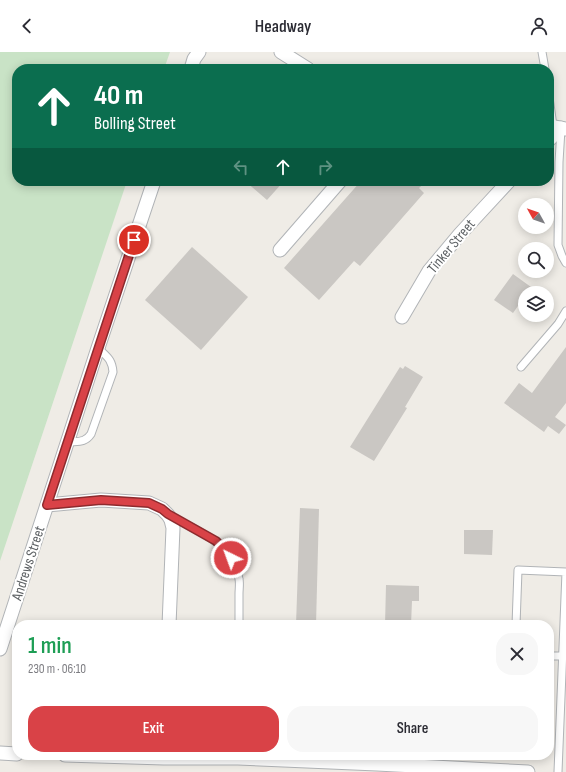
<!DOCTYPE html>
<meta charset="utf-8">
<style>
body{margin:0;font-family:"Sofia Sans Condensed",sans-serif;background:#f7f7f7;color:#2b2b33;height:100vh;display:flex;flex-direction:column;font-size:15px;white-space:nowrap}
*{box-sizing:border-box;margin:0}
p{font-size:13px;color:#7c7c81}
.icon{flex:none;width:22px;height:22px;fill:none;stroke:currentColor;stroke-width:2;stroke-linecap:round;stroke-linejoin:round}
.map{position:relative;flex:1;overflow:hidden}
.side{position:absolute;left:12px;top:568px;width:542px;height:140px;display:flex;flex-direction:column;background:#fff;border-radius:16px;box-shadow:0 2px 10px #0003}
.side>*{flex:none}
.guide{position:absolute;left:12px;top:12px;width:542px;height:122px;border-radius:16px;box-shadow:0 2px 10px #0003;background:#0b6e4f;color:#fff;overflow:hidden}
.needle{width:26px;rotate:310deg}
.tools{position:absolute;left:518px;top:146px;display:grid;gap:8px}
.tools a{display:grid;place-items:center;width:36px;height:36px;border-radius:50%;background:#fff;box-shadow:0 2px 10px #0003;font-size:20px}
.pin{position:absolute;display:grid;place-items:center;width:34px;height:34px;color:#fff;margin:-17px;border:2px solid #fff;border-radius:50%;box-shadow:0 1px 4px #0007}
.me{position:absolute;width:44px;margin:-22px;rotate:318deg;stroke-linejoin:round;filter:drop-shadow(0 0 3px #0008)}
.turn{display:flex;align-items:center;gap:14px;height:84px;padding:0 16px;font-size:18px}
.turn .icon{width:52px;height:52px;stroke-width:2.5}
.turn b{display:block;font-size:28px;line-height:34px}
.lanes{display:flex;align-items:center;height:38px;padding:0 16px;background:#0003;justify-content:center;gap:20px;direction:ltr}
.lanes .off{opacity:.35}
.round{display:grid;place-items:center;flex:none;width:42px;height:42px;border-radius:16px;background:#f7f7f7}
.summary{display:flex;align-items:center;justify-content:space-between;height:68px;padding:0 16px}
h1{font-size:24px;font-weight:600;line-height:30px;color:#1e9e55}
.button{display:flex;gap:8px;margin-top:auto;padding:8px 16px}
.button a{flex:1;height:46px;border-radius:16px;background:#d94247;color:#fff;font-size:16px;font-weight:600;line-height:46px;text-align:center}
.button a+a{background:#f7f7f7;color:#2b2b33}
header{display:flex;justify-content:space-between;align-items:center;height:52px;padding:0 16px;background:#fff;font-size:18px;font-weight:600}
.map>svg:first-child{display:block}
.green{fill:#c9e3c6}
.building{fill:#cac7c3}
.lines{fill:none;stroke-linecap:round;stroke-linejoin:round}
.lane-casing{stroke:#b1b4b7;stroke-width:9}
.street-casing{stroke:#b1b4b7;stroke-width:15}
.lane{stroke:#fff;stroke-width:7}
.street{stroke:#fff;stroke-width:13}
.route-casing{stroke:#8d2b2e;stroke-width:10}
.route{stroke:#d94247;stroke-width:7}
.labels{text-anchor:middle;stroke-width:4;stroke-linejoin:round;paint-order:stroke}
.street-label{font-size:15px;fill:#5e6265;stroke:#fff}
</style>
<header><svg class="icon" aria-label="back" viewBox="0 0 24 24"><path d="M15 5l-7 7 7 7"/></svg>Headway<svg class="icon" aria-label="person" viewBox="0 0 24 24"><circle cx="12" cy="8" r="4"/><path d="M4 21q1-7 8-7t8 7"/></svg></header>
<div class="map">
<svg width="566" height="720" viewBox="0 0 566 720">
<rect width="100%" height="100%" fill="#efece6"/>
<path class="green" d="M 0,0 L 170,0 L 164,17 L 17,17 L 17,129 L 127,129 L 0,509 Z"/>
<g class="building">
<path d="M 245,129 L 284,129 L 267,148 Z"/>
<path d="M 361,129 L 426,129 L 419,136 L 424,141 L 360,214 L 354,209 L 319,248 L 284,216 Z"/>
<path d="M 192,195 L 248,245 L 201,298 L 145,248 Z"/>
<path d="M 513,222 L 531,235 L 527,241 L 525,241 L 525,244 L 513,261 L 494,248 Z"/>
<path d="M 566,295 L 566,351 L 555,365 L 566,373 L 559,382 L 548,374 L 544,380 L 504,351 L 519,331 L 532,341 Z"/>
<path d="M 405,314 L 423,325 L 405,355 L 407,356 L 374,409 L 350,395 L 400,315 L 403,317 Z"/>
<path d="M 300,456 L 319,457 L 316,573 L 296,573 Z"/>
<path d="M 464,478 L 493,478 L 492,503 L 464,502 Z"/>
<path d="M 386,533 L 419,534 L 419,549 L 412,549 L 411,573 L 385,573 Z"/>
</g>
<g class="lines">
<g class="lane-casing">
<g id="lane">
<path d="M 542,0 L 545,17"/>
<path d="M 549,45 L 553,74"/>
<path d="M 561,77 L 559,110 L 558,193 L 562,204 L 566,211"/>
<path d="M 521,315 L 558,272 L 566,259"/>
<path d="M 68,390 C 78,389 85,391 91,382 L 113,320 C 112,307 107,305 98,296"/>
<path d="M 170,464 C 198,479 233,491 239,527 C 240,532 239,537 239,542 C 239,553 239,563 239,573"/>
<path d="M 516,573 L 518,518 L 566,520 L 558,720"/>
<path d="M 549,604 L 563,604"/>
</g>
</g>
<g class="street-casing">
<g id="street">
<path d="M 281,0 L 308,17"/>
<path d="M 191,17 L 194,7 L 199,0"/>
<path d="M 549,74 L 566,77"/>
<path d="M 549,88 L 561,76"/>
<path d="M 280,198 L 340,129"/>
<path d="M 402,265 L 429,219 L 460,182 L 509,129"/>
<path d="M 47,453 L 101,448 L 149,451 L 162,457 L 168,463 L 171,468 L 173,476 L 169,573"/>
<path d="M 0,597 L 98,296 L 154,129"/>
<path d="M 0,701 L 17,702"/>
<path d="M 65,703 L 164,706 L 238,706 L 377,712 L 528,720"/>
</g>
</g>
<use href="#lane" class="lane"/>
<use href="#street" class="street"/>
</g>
<g class="lines">
<g class="route-casing">
<path id="route" d="M 134,188 L 47,453 L 101,448 L 149,451 L 162,457 L 168,462 L 216,489 L 226,499 L 231,506"/>
</g>
<use href="#route" class="route"/>
</g>
<g class="labels">
<g class="street-label">
<text transform="translate(451 194) rotate(-50)" y="5">Tinker Street</text>
<text transform="translate(28 511) rotate(-72)" y="5">Andrews Street</text>
</g>
</g>
</svg>
<div class="tools">
<a><svg class="needle" viewBox="-14 -14 28 28"><path d="M0-13l5 13h-10z" fill="#e53935"/><path d="M0 13l5-13h-10z" fill="#7c7c81"/></svg></a>
<a><svg class="icon" aria-label="search" viewBox="0 0 24 24"><circle cx="10" cy="10" r="6"/><path d="M15 15l6 6"/></svg></a>
<a><svg class="icon" aria-label="layers" viewBox="0 0 24 24"><path d="M12 4l9 5-9 5-9-5zM3 14l9 5 9-5"/></svg></a>
</div>
<div class="pin" style="left:134px;top:188px;background:#d93025"><svg class="icon" aria-label="arrive" viewBox="0 0 24 24"><path d="M6 21V4h12l-3 4 3 4H6"/></svg></div>
<svg class="me" style="left:231px;top:506px" viewBox="-20 -20 40 40"><circle r="17" fill="#d94247" stroke="#fff" stroke-width="3"/><path d="M0-11L8 9 0 5-8 9z" fill="#fff"/></svg>
<div class="guide">
<div class="turn"><svg class="icon" aria-label="ahead" viewBox="0 0 24 24"><path d="M12 20V5M6 11l6-6 6 6"/></svg><div><b>40 m</b>Bolling Street</div></div>
<div class="lanes"><svg class="icon off" aria-label="left" viewBox="0 0 24 24"><path d="M17 20v-9H6M10 6l-5 5 5 5"/></svg><svg class="icon" aria-label="ahead" viewBox="0 0 24 24"><path d="M12 20V5M6 11l6-6 6 6"/></svg><svg class="icon off" aria-label="right" viewBox="0 0 24 24"><path d="M7 20v-9h11M14 6l5 5-5 5"/></svg></div>
</div>
<section class="side">
<div class="summary"><div><h1>1 min</h1><p>230 m · 06:10</p></div><a class="round"><svg class="icon" aria-label="close" viewBox="0 0 24 24"><path d="M6 6l12 12M18 6L6 18"/></svg></a></div>
<div class="button"><a>Exit</a><a>Share</a></div>
</section>
</div>
